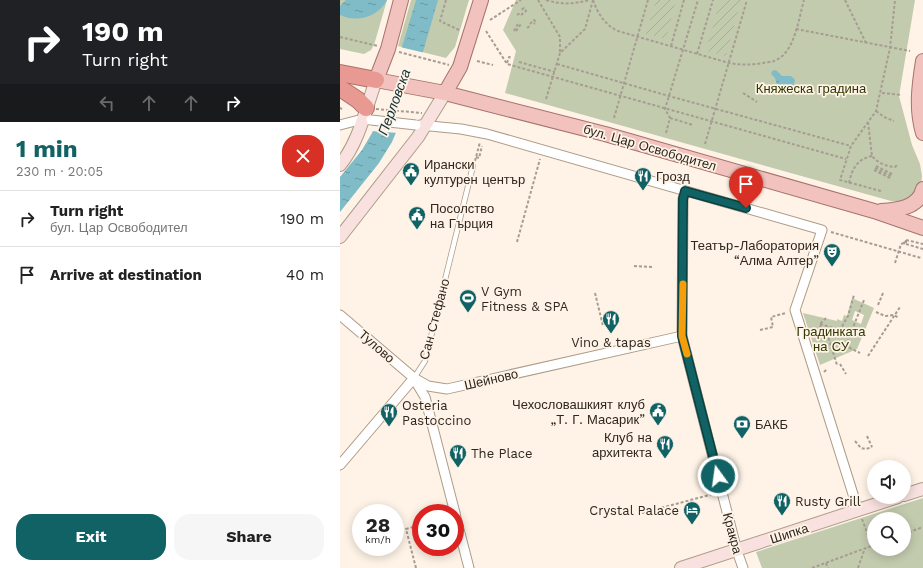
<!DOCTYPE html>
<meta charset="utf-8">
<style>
body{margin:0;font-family:"Work Sans",sans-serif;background:#f6f6f6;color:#222;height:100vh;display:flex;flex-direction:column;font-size:15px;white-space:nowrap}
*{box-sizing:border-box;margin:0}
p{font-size:13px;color:#767676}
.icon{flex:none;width:22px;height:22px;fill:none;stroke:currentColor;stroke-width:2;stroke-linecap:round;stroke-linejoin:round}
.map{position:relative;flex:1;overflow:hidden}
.details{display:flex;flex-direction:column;background:#fff;width:340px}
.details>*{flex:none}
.guide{background:#202124;color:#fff;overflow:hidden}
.tools{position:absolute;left:527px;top:460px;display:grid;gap:8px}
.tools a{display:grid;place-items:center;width:44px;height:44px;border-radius:50%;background:#fff;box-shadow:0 2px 10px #0003;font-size:20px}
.speed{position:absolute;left:12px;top:504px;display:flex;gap:8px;font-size:20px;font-weight:700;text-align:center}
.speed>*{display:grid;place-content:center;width:52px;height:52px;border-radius:50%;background:#fff;box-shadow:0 2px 10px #0003;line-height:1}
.speed small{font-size:10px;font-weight:400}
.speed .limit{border:6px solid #d22;background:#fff;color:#111}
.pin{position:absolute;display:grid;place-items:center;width:34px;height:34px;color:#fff;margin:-41px -17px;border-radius:50% 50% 50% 0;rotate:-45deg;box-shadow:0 0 4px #0007}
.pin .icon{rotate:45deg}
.me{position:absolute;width:44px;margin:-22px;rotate:346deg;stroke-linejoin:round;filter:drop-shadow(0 0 3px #0008)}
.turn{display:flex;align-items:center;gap:14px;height:84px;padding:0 16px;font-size:18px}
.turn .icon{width:52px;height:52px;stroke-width:2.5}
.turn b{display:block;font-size:28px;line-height:34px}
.lanes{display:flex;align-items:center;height:38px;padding:0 16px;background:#0003;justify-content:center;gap:20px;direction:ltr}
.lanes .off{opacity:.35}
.round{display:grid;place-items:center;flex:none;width:42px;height:42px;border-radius:16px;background:#f6f6f6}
.headline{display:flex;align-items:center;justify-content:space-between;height:68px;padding:0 16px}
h1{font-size:24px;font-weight:700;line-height:30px;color:#116264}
.primary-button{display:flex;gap:8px;margin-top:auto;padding:8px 16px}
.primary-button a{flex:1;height:46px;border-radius:16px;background:#116264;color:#fff;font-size:16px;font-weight:700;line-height:46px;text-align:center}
.primary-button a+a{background:#f6f6f6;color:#222}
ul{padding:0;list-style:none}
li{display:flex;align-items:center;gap:12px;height:56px;padding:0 16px;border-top:1px solid #e0e0e0}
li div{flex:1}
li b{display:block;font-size:15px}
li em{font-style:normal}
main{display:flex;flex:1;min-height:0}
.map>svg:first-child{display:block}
.park{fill:#c3cbae;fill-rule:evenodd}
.garden{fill:url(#garden-furrows)}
.water{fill:url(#water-ripples)}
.pier{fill:#fef3e6}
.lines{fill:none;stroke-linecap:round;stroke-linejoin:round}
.lane-casing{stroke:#ad9c88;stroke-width:6}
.street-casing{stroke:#ad9c88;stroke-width:11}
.secondary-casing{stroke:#ad9c88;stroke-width:14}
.primary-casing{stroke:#a7726a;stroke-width:16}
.highway-casing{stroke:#a7726a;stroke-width:18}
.path{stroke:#a69d92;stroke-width:2;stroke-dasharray:3 2;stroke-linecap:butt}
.lane{stroke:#fff;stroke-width:4.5}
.street{stroke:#fff;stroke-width:9}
.secondary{stroke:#f8e1de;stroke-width:12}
.primary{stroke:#f1c2be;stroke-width:14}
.highway{stroke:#e89a92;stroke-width:16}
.street-bridge-casing{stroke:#ad9c88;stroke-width:11;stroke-linecap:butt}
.path-bridge{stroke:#a69d92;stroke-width:2;stroke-dasharray:3 2;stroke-linecap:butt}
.street-bridge{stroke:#fff;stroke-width:9}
.route-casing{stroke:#0b4041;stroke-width:10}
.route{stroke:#116264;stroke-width:7}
.slow{stroke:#f59e0b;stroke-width:7}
.labels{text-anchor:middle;stroke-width:3.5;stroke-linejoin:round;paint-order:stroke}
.park-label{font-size:13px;fill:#2e3800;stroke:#fef3e6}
.street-label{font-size:13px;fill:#2e271f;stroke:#fef3e6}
.poi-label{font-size:13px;fill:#2e271f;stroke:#fef3e6;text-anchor:start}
.water-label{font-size:14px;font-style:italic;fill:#0e2e33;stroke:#fef3e6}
</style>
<main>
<section class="details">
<div class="guide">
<div class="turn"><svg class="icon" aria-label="right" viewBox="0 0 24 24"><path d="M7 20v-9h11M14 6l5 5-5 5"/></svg><div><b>190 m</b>Turn right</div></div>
<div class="lanes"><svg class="icon off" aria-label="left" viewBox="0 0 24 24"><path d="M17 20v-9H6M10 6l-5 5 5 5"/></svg><svg class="icon off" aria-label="ahead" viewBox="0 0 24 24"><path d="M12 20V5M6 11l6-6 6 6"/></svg><svg class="icon off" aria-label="ahead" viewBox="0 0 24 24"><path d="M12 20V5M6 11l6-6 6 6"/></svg><svg class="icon" aria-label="right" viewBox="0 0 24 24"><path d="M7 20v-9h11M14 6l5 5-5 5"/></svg></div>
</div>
<div class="headline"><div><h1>1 min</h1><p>230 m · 20:05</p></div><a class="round" style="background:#d93025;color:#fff"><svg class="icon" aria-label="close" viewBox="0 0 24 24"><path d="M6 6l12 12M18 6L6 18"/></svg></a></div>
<ul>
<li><svg class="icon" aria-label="right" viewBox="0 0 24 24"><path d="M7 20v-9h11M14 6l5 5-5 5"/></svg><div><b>Turn right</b><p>бул. Цар Освободител</p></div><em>190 m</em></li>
<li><svg class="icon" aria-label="arrive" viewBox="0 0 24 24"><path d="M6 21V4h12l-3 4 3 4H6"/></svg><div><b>Arrive at destination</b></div><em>40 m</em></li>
</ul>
<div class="primary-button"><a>Exit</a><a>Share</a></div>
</section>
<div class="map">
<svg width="583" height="568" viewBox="0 0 583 568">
<defs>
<pattern id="garden-furrows" width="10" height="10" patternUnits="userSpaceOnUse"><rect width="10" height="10" fill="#c3cbae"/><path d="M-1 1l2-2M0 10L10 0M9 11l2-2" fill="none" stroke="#a8ae95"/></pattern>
<pattern id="water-ripples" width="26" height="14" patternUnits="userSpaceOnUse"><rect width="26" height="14" fill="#7fbcc8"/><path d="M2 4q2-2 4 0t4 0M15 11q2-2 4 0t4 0" fill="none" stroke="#6899a2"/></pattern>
</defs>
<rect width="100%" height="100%" fill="#fef3e6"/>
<g class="park">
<path d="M 0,0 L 47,0 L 34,45 L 31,50 L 24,54 L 0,49 Z"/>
<path d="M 71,0 L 129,0 L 115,47 L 106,58 L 58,46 Z"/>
<path d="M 176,0 L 575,0 L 559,96 L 572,145 L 580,164 L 582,176 L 581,184 L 572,197 L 564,201 L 551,201 L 165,93 L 176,51 L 163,30 Z"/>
<path d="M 512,298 L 534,308 L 517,349 L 480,365 L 463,313 L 497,321 L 497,319 L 502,321 L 504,315 L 507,316 ZM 515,311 L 524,315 L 521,324 L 512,320 Z"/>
<path d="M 583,498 L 583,568 L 422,568 L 416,552 ZM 534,519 L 564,519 L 564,549 L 534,549 Z"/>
</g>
<g class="garden">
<path d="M 316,0 L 336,0 L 326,39 L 306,34 Z"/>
<path d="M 380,0 L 401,0 L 386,56 L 366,51 Z"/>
</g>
<g class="water">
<path d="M 6,0 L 47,0 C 38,17 18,23 0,15 L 0,6 Z"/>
<path d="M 76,0 L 98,0 L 68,104 L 52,142 L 39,163 L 0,212 L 0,177 L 22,150 L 32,133 L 46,100 Z"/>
<path d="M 436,70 L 442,76 L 451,76 L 455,80 L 454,84 L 452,86 L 437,85 L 435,78 L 431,74 L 432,71 Z"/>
</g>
<path class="pier" d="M 60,47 L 85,53 L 70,105 L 58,133 L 31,131 L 44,99 Z"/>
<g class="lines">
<g class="lane-casing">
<path id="lane" d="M 74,378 L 85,361 L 133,166"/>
</g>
<g class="street-casing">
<g id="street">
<path d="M 0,125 L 23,119 L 28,120"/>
<path d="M 80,125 L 121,129 L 147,134 L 482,230 L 455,310 L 518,510"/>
<path d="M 345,191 L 343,199 L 342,336 L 397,551 L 403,568"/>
<path d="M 0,315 L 74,378 L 88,386 L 107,389 L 342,336"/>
<path d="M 74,379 L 85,397 L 115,513"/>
<path d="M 0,465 L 74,378"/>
<path d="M 115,514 L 129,568"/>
</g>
</g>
<g class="secondary-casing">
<g id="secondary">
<path d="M 0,165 C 19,142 26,108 36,80"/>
<path d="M 0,237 L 78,137 L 105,93"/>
<path d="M 564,495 L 583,489"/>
<path d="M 341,568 L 558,497"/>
</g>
</g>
<g class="primary-casing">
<g id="primary">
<path d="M 61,0 L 48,49 L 36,80 L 105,93 L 265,134 L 534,211 L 583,228"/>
<path d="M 583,61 C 579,86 576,109 583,133"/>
<path d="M 105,93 L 120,67 L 141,0"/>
<path d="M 541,211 C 557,210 579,208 583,189"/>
</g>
</g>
<g class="highway-casing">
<g id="highway">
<path d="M 0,73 L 36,80"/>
<path d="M 0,88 L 18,100 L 26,108"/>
</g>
</g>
<g class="path">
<path d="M 106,0 L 100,21 L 119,30"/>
<path d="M 198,0 L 220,37 L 220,53"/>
<path d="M 206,0 C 223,5 232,4 250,0"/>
<path d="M 253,0 C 258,14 265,25 278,31 L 389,63 C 400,65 411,65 423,63 C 428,62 434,62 438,59 C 455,50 459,17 464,0"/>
<path d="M 505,0 L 526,43"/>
<path d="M 177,15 L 180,13"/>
<path d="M 181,15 L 186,11 L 184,8 L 181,10"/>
<path d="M 150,20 L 181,0"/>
<path d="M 190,24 L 194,20 L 196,22 L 194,24"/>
<path d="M 187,28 L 191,25"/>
<path d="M 456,29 L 570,51"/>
<path d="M 146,31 L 167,64 L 506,159"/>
<path d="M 174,31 L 179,22"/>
<path d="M 176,31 L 181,24"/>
<path d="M 0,37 L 38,46"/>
<path d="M 331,46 L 344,0"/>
<path d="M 59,52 L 109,65"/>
<path d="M 357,54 L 373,0"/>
<path d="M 137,61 L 153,65"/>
<path d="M 179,62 L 215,72"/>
<path d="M 167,63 L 169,57 L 172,58"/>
<path d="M 217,64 L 329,96 L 511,146"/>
<path d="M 403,93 L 417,102"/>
<path d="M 542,93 L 562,95"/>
<path d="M 206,99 L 220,53 L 245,29 L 253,0"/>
<path d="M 0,108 L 2,109"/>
<path d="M 536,111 L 544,117 L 554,121"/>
<path d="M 274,118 L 308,0"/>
<path d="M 330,118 L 353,125"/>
<path d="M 528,122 L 532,156 C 538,163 545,166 555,167 L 558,164"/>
<path d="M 326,133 L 330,118 L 325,109 L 358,0"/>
<path d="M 365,144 L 407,0"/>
<path d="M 136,157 L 139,158 L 142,146"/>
<path d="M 135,161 L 140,142"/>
<path d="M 536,166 L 552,174"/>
<path d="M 535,168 L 551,176"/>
<path d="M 534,170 L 550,178"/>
<path d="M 509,183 C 512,169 517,159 532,156"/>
<path d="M 541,191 L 500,180 L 511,146 L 536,111 L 550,48 L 555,0"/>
<path d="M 491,232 L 581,258"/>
<path d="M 566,240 L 583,244"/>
<path d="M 566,240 L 566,244 L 564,243 Z"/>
<path d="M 177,242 L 200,159"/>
<path d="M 566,244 L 583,249"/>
<path d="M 555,263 L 561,244 L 564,243"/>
<path d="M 294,266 L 312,267"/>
<path d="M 255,293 L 263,326"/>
<path d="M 538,305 L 543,293"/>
<path d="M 536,312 L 545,316 L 554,315 L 559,318"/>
<path d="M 486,318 L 480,324 L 481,331 L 498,336 L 510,335 L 524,300"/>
<path d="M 480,324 L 500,330 L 508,316 L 514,295"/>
<path d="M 420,330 L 433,327 L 431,317 L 446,313"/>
<path d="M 487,333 L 497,365"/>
<path d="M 510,335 L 506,346 L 520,353"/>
<path d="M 493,350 L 506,346"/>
<path d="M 528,356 L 560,307"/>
<path d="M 500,364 L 506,374"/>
<path d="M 484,372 L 487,369"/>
<path d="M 527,436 L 532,447"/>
<path d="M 515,441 L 521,448 L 526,449 L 532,447"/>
<path d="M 302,513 L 373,494"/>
<path d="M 522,519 L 532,546"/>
<path d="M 564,534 L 583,527"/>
<path d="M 486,563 L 488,568"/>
<path d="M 76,568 L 66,529 L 81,525"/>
<path d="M 472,568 L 534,545"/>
<path d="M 518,568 L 525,548"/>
</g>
<use href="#lane" class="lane"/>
<use href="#street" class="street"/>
<use href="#secondary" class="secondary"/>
<use href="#primary" class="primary"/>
<use href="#highway" class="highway"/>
<g class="street-bridge-casing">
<path id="street-bridge" d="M 31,120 L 76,125"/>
</g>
<path class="path-bridge" d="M 36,109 L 82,113"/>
<use href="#street-bridge" class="street-bridge"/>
</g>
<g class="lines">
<g class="route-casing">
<path id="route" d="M 378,476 L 342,336 L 343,199 L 345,191 L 406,208"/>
</g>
<use href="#route" class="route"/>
<path class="slow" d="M 343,284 L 342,336 L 347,354"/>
</g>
<defs>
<g id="civic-pin" transform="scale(0.9)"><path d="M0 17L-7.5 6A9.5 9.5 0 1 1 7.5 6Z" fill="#116264" stroke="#fef3e6"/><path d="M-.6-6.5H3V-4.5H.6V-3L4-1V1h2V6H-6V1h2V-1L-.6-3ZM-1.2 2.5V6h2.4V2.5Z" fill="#fff"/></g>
<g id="restaurant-pin" transform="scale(0.9)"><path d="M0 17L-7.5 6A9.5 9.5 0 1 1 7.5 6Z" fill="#116264" stroke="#fef3e6"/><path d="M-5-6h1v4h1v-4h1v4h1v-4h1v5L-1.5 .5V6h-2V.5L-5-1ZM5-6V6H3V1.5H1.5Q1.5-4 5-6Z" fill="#fff"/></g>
<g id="theatre-pin" transform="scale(0.9)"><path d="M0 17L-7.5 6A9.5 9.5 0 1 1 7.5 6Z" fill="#116264" stroke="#fef3e6"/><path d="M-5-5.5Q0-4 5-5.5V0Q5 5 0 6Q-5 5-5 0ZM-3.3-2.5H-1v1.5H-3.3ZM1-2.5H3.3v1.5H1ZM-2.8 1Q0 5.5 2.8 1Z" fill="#fff"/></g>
<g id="stadium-pin" transform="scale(0.9)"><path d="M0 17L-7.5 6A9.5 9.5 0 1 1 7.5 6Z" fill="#116264" stroke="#fef3e6"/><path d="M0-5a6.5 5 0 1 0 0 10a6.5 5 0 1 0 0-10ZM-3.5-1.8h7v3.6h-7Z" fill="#fff"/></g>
<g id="bank-pin" transform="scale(0.9)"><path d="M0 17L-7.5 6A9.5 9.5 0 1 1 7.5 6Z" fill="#116264" stroke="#fef3e6"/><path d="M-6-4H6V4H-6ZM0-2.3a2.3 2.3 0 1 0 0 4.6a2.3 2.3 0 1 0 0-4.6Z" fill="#fff"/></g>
<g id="hotel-pin" transform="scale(0.9)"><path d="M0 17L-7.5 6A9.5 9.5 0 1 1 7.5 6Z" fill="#116264" stroke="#fef3e6"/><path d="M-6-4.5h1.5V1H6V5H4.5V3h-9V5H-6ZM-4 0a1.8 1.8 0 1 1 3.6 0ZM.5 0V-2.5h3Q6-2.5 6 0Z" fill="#fff"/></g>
</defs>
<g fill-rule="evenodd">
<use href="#civic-pin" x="71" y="171"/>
<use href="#restaurant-pin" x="303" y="176"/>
<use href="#civic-pin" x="77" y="215"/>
<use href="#theatre-pin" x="492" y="252"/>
<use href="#stadium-pin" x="128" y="298"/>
<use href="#restaurant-pin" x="271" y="319"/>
<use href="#civic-pin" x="318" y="411"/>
<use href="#restaurant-pin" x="49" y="412"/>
<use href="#bank-pin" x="402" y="424"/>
<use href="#restaurant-pin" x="325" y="444"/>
<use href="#restaurant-pin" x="118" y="453"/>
<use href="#restaurant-pin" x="442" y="501"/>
<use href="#hotel-pin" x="352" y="510"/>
</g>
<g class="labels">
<g class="park-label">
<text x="471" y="93">Княжеска градина</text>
<text x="491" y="336">Градинката<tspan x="491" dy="15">на СУ</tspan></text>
</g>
<g class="street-label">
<text transform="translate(310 147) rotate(16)" y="5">бул. Цар Освободител</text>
<text transform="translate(94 319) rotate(-75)" y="5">Сан Стефано</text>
<text transform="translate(37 346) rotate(41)" y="5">Тулово</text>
<text transform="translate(151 379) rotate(-13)" y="5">Шейново</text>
<text transform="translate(393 533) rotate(75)" y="5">Кракра</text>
<text transform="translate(449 533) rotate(-18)" y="5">Шипка</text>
</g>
<g class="poi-label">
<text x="84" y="169">Ирански<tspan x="84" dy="15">културен център</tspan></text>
<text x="316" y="181">Грозд</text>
<text x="90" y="213">Посолство<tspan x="90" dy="15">на Гърция</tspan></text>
<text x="479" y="250" text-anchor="end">Театър-Лаборатория<tspan x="479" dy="15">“Алма Алтер”</tspan></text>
<text x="141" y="296">V Gym<tspan x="141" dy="15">Fitness &amp; SPA</tspan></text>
<text x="271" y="347" text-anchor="middle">Vino &amp; tapas</text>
<text x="305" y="409" text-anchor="end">Чехословашкият клуб<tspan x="305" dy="15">„Т. Г. Масарик”</tspan></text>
<text x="62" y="410">Osteria<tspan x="62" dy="15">Pastoccino</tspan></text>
<text x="415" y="429">БАКБ</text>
<text x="312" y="442" text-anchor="end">Клуб на<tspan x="312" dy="15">архитекта</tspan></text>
<text x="131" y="458">The Place</text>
<text x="455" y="506">Rusty Grill</text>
<text x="339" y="515" text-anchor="end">Crystal Palace</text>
</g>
<g class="water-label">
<text transform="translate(54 102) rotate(-70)" y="5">Перловска</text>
</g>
</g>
</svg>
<div class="tools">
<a><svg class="icon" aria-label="sound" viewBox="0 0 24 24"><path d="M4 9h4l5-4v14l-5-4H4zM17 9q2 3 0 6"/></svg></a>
<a><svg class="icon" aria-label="search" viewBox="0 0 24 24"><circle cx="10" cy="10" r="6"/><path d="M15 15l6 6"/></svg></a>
</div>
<div class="speed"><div>28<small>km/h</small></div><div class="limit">30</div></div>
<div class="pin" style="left:406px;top:208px;background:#d93025"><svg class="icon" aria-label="arrive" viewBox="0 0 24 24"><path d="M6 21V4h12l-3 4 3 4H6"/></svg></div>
<svg class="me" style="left:378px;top:476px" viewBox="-20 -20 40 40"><circle r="17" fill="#116264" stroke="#fff" stroke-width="3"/><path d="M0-11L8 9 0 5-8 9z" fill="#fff"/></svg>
</div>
</main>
